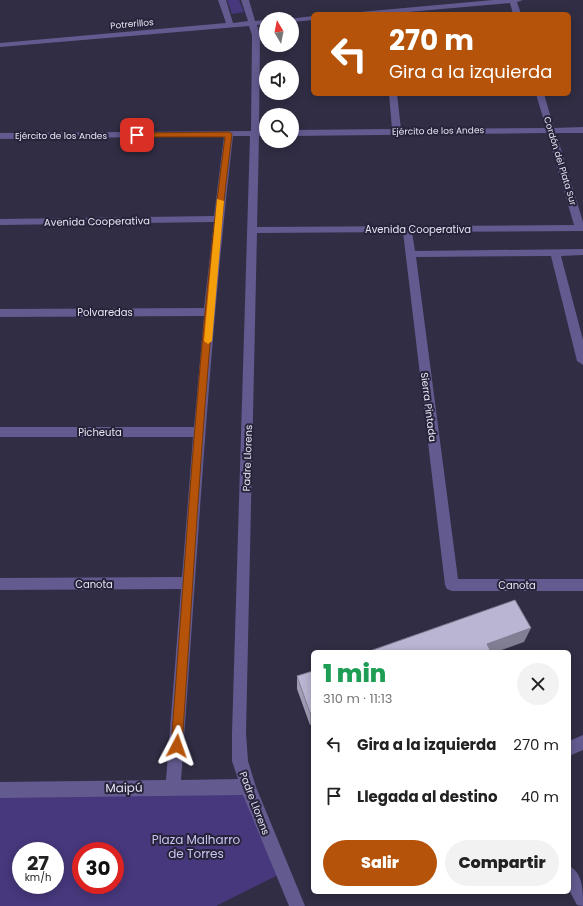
<!DOCTYPE html>
<html lang="es">
<meta charset="utf-8">
<style>
body{margin:0;font-family:Poppins,sans-serif;background:#f2f2f2;color:#222;height:100vh;display:flex;flex-direction:column;font-size:15px;white-space:nowrap}
*{box-sizing:border-box;margin:0}
p{font-size:13px;color:#767676}
.icon{flex:none;width:22px;height:22px;fill:none;stroke:currentColor;stroke-width:2;stroke-linecap:round;stroke-linejoin:round}
.map{position:relative;flex:1;overflow:hidden}
.panel{position:absolute;left:311px;top:650px;width:260px;height:244px;display:flex;flex-direction:column;background:#fff;border-radius:6px;box-shadow:0 2px 10px #0003}
.panel>*{flex:none}
.guide{position:absolute;left:311px;top:12px;width:260px;height:84px;border-radius:6px;box-shadow:0 2px 10px #0003;background:#b45309;color:#fff;overflow:hidden}
.needle{width:26px;rotate:350deg}
.controls{position:absolute;left:259px;top:12px;display:grid;gap:8px}
.controls a{display:grid;place-items:center;width:40px;height:40px;border-radius:50%;background:#fff;box-shadow:0 2px 10px #0003;font-size:20px}
.speed{position:absolute;left:12px;top:842px;display:flex;gap:8px;font-size:20px;font-weight:700;text-align:center}
.speed>*{display:grid;place-content:center;width:52px;height:52px;border-radius:50%;background:#fff;box-shadow:0 2px 10px #0003;line-height:1}
.speed small{font-size:10px;font-weight:400}
.speed .limit{border:6px solid #d22;background:#fff;color:#111}
.pin{position:absolute;display:grid;place-items:center;width:34px;height:34px;color:#fff;margin:-17px;border-radius:8px;box-shadow:0 2px 6px #0006}
.me{position:absolute;width:44px;margin:-22px;rotate:4deg;stroke-linejoin:round;filter:drop-shadow(0 0 3px #0008)}
.turn{display:flex;align-items:center;gap:14px;height:84px;padding:0 12px;font-size:18px}
.turn .icon{width:52px;height:52px;stroke-width:2.5}
.turn b{display:block;font-size:28px;line-height:34px}
.round{display:grid;place-items:center;flex:none;width:42px;height:42px;border-radius:21px;background:#f2f2f2}
.headline{display:flex;align-items:center;justify-content:space-between;height:68px;padding:0 12px}
h1{font-size:24px;font-weight:800;line-height:30px;color:#1e9e55}
.button{display:flex;gap:8px;margin-top:auto;padding:8px 12px}
.button a{flex:1;height:46px;border-radius:24px;background:#b45309;color:#fff;font-size:16px;font-weight:800;line-height:46px;text-align:center}
.button a+a{background:#f2f2f2;color:#222}
ul{padding:0;list-style:none}
li{display:flex;align-items:center;gap:12px;height:52px;padding:0 12px}
li div{flex:1}
li b{display:block;font-size:15px}
li em{font-style:normal}
.map>svg:first-child{display:block}
.green{fill:#47377c;fill-rule:evenodd}
.lines{fill:none;stroke-linecap:round;stroke-linejoin:round}
.minor{fill:#635a8f;fill-rule:evenodd}
.wall{fill:#9f9cb5}
.shaded-wall{fill:#827f94}
.building{fill:#b9b5d3;stroke:#827f94}
.route{fill:#b45309;stroke:#753606}
.slow{fill:#f59e0b}
.labels{text-anchor:middle;stroke-width:4;stroke-linejoin:round;paint-order:stroke}
.far-street-label{font-size:9px;fill:#e6e4f3;stroke:#27233a}
.street-label{font-size:10px;fill:#e6e4f3;stroke:#27233a}
.near-street-label{font-size:12px;fill:#e6e4f3;stroke:#27233a}
.near-park-label{font-size:12px;fill:#cac4f1;stroke:#27233a}
</style>
<div class="map">
<svg width="583" height="906" viewBox="0 0 583 906">
<rect width="100%" height="100%" fill="#312d44"/>
<g class="green">
<path d="M 227,0 L 239,0 L 244,12 L 232,14 Z"/>
<path d="M 248,787 L 284,872 L 216,906 L 0,906 L 0,790 ZM 21,851 L 55,851 L 55,885 L 21,885 ZM 81,851 L 115,851 L 115,885 L 81,885 Z"/>
</g>
<g class="lines">
<g class="minor">
<path d="M 218,0 L 226,0 L 233,23 L 248,21 L 241,0 L 249,0 L 255,21 L 266,20 L 266,24 L 257,25 L 260,35 L 259,130 L 266,130 L 266,136 L 259,136 L 257,227 L 574,225 L 547,133 L 292,136 L 292,130 L 392,129 L 389,94 L 397,94 L 401,129 L 546,128 L 536,94 L 544,94 L 554,128 L 583,127 L 583,133 L 556,133 L 583,222 L 583,231 L 412,232 L 415,251 L 583,249 L 583,255 L 561,256 L 583,340 L 583,365 L 577,361 L 551,256 L 416,257 L 458,579 L 583,579 L 583,591 L 452,591 L 447,589 L 445,585 L 403,232 L 257,233 L 246,733 L 248,761 L 256,787 L 305,906 L 289,906 L 243,795 L 0,798 L 0,782 L 166,780 L 181,589 L 0,590 L 0,578 L 182,577 L 193,437 L 0,437 L 0,427 L 194,427 L 204,316 L 0,317 L 0,309 L 204,308 L 214,222 L 0,225 L 0,219 L 214,216 L 224,136 L 0,139 L 0,133 L 251,131 L 252,35 L 249,26 L 0,47 L 0,43 L 226,23 ZM 233,136 L 250,136 L 232,733 L 232,761 L 238,779 L 181,780 C 197,565 208,350 233,136 Z"/>
<path d="M 493,0 L 523,0 L 517,2 L 521,14 L 513,14 L 510,3 L 386,14 L 356,14 L 360,12 Z"/>
<path d="M 313,16 L 313,20 L 292,22 L 292,19 L 289,19 Z"/>
<path d="M 583,735 L 583,750 L 569,756 L 569,741 Z"/>
<path d="M 569,866 C 583,873 583,891 583,906 L 577,905 L 569,890 Z"/>
</g>
</g>
<path class="wall" d="M 313,671 L 310,725 L 297,689 L 297,676 Z"/>
<g class="shaded-wall">
<path d="M 531,628 L 524,642 L 496,652 L 483,652 L 487,644 Z"/>
<path d="M 313,712 L 313,724 L 310,725 L 310,713 Z"/>
</g>
<g class="building">
<path d="M 515,600 L 531,628 L 487,644 L 491,652 L 367,652 Z"/>
<path d="M 313,671 L 313,712 L 310,713 L 297,676 Z"/>
</g>
<path class="route" d="M 229,132 L 232,134 C 206,337 196,542 182,746 L 181,749 L 177,751 L 173,749 L 171,746 C 187,542 198,338 225,137 L 137,137 L 134,135 L 137,133 Z"/>
<path class="slow" d="M 217,199 L 224,201 L 212,341 L 208,344 L 204,341 Z"/>
<g class="labels">
<g class="far-street-label">
<text transform="translate(132 24) rotate(-5)" y="3">Potrerillos</text>
<text transform="translate(438 131) rotate(-1)" y="3">Ejército de los Andes</text>
<text x="61" y="139">Ejército de los Andes</text>
<text transform="translate(560 161) rotate(73)" y="3">Cordón del Plata Sur</text>
</g>
<g class="street-label">
<text transform="translate(97 221) rotate(-1)" y="4">Avenida Cooperativa</text>
<text x="418" y="233">Avenida Cooperativa</text>
<text x="105" y="316">Polvaredas</text>
<text transform="translate(429 407) rotate(83)" y="4">Sierra Pintada</text>
<text x="100" y="436">Picheuta</text>
<text transform="translate(247 458) rotate(-88)" y="4">Padre Llorens</text>
<text x="94" y="588">Canota</text>
<text x="517" y="589">Canota</text>
<text transform="translate(255 803) rotate(69)" y="4">Padre Llorens</text>
</g>
<g class="near-street-label">
<text transform="translate(124 788) rotate(-1)" y="4">Maipú</text>
</g>
<g class="near-park-label">
<text x="196" y="844">Plaza Malharro<tspan x="196" dy="14">de Torres</tspan></text>
</g>
</g>
</svg>
<div class="controls">
<a><svg class="needle" viewBox="-14 -14 28 28"><path d="M0-13l5 13h-10z" fill="#e53935"/><path d="M0 13l5-13h-10z" fill="#767676"/></svg></a>
<a><svg class="icon" aria-label="sound" viewBox="0 0 24 24"><path d="M4 9h4l5-4v14l-5-4H4zM17 9q2 3 0 6"/></svg></a>
<a><svg class="icon" aria-label="search" viewBox="0 0 24 24"><circle cx="10" cy="10" r="6"/><path d="M15 15l6 6"/></svg></a>
</div>
<div class="speed"><div>27<small>km/h</small></div><div class="limit">30</div></div>
<div class="pin" style="left:137px;top:135px;background:#d93025"><svg class="icon" aria-label="arrive" viewBox="0 0 24 24"><path d="M6 21V4h12l-3 4 3 4H6"/></svg></div>
<svg class="me" style="left:177px;top:746px" viewBox="-20 -20 40 40"><path d="M0-17L14 15 0 8-14 15z" fill="#b45309" stroke="#fff" stroke-width="4"/></svg>
<div class="guide">
<div class="turn"><svg class="icon" aria-label="left" viewBox="0 0 24 24"><path d="M17 20v-9H6M10 6l-5 5 5 5"/></svg><div><b>270 m</b>Gira a la izquierda</div></div>
</div>
<section class="panel">
<div class="headline"><div><h1>1 min</h1><p>310 m · 11:13</p></div><a class="round"><svg class="icon" aria-label="close" viewBox="0 0 24 24"><path d="M6 6l12 12M18 6L6 18"/></svg></a></div>
<ul>
<li><svg class="icon" aria-label="left" viewBox="0 0 24 24"><path d="M17 20v-9H6M10 6l-5 5 5 5"/></svg><div><b>Gira a la izquierda</b></div><em>270 m</em></li>
<li><svg class="icon" aria-label="arrive" viewBox="0 0 24 24"><path d="M6 21V4h12l-3 4 3 4H6"/></svg><div><b>Llegada al destino</b></div><em>40 m</em></li>
</ul>
<div class="button"><a>Salir</a><a>Compartir</a></div>
</section>
</div>
